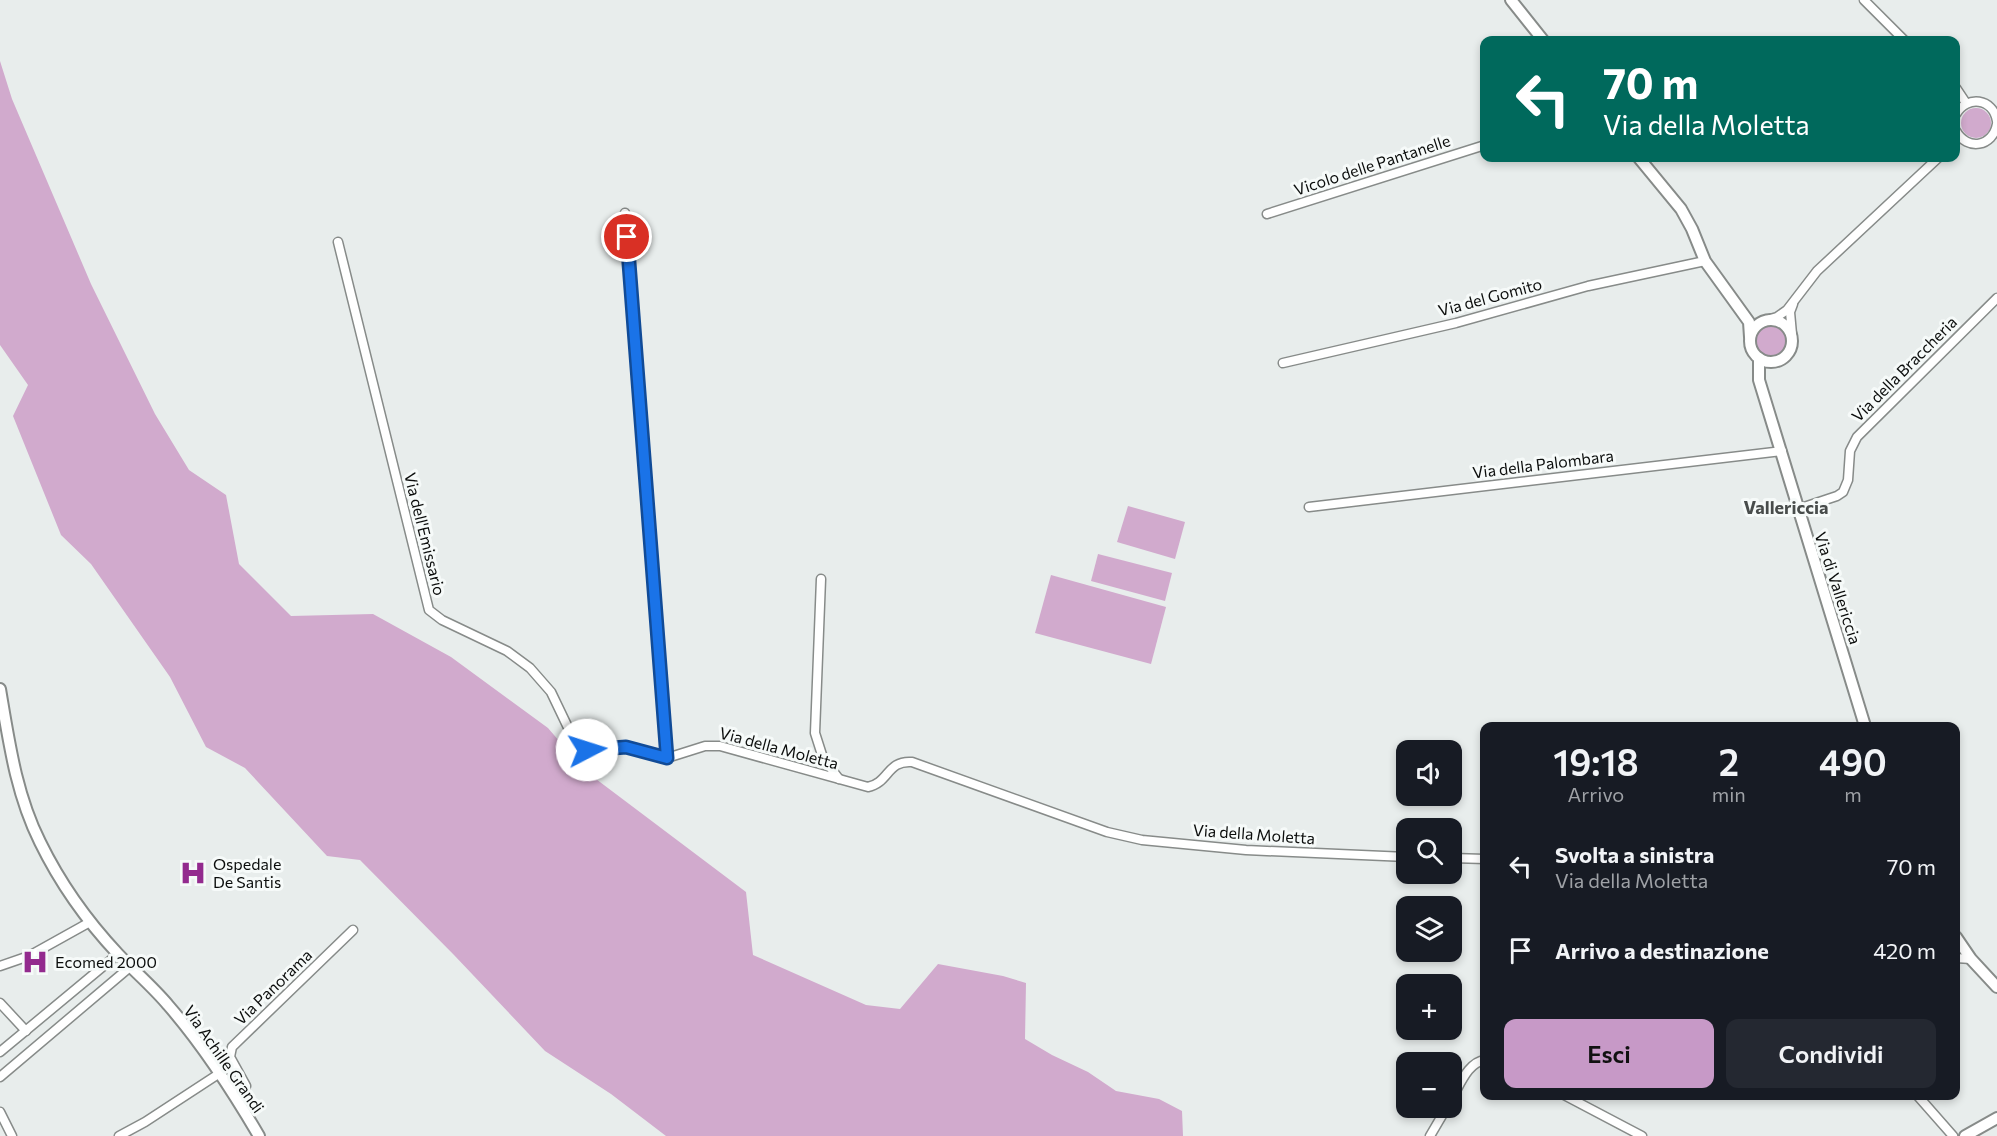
<!DOCTYPE html>
<html lang="it">
<meta charset="utf-8">
<style>
body{margin:0;font-family:Commissioner,sans-serif;background:#242831;color:#f1f3f6;height:100vh;display:flex;flex-direction:column;font-size:22px;white-space:nowrap}
*{box-sizing:border-box;margin:0}
p{font-size:20px;color:#9ea1a6}
.icon{flex:none;width:33px;height:33px;fill:none;stroke:currentColor;stroke-width:2;stroke-linecap:round;stroke-linejoin:round}
.map{position:relative;flex:1;overflow:hidden}
.panel{position:absolute;left:1480px;top:722px;width:480px;height:378px;display:flex;flex-direction:column;background:#171b24;border-radius:12px;box-shadow:0 3px 9px #0003}
.panel>*{flex:none}
.top-card{position:absolute;left:1480px;top:36px;width:480px;height:126px;border-radius:12px;box-shadow:0 3px 9px #0003;background:#00695c;color:#fff;overflow:hidden}
.buttons{position:absolute;left:1396px;top:740px;display:grid;gap:12px}
.buttons a{display:grid;place-items:center;width:66px;height:66px;border-radius:12px;background:#171b24;box-shadow:0 3px 9px #0003;font-size:30px}
.pin{position:absolute;display:grid;place-items:center;width:51px;height:51px;color:#fff;margin:-26px;border:3px solid #fff;border-radius:50%;box-shadow:0 2px 6px #0007}
.me{position:absolute;width:66px;margin:-33px;rotate:85deg;stroke-linejoin:round;filter:drop-shadow(0 0 4px #0008)}
.turn{display:flex;align-items:center;gap:21px;height:126px;padding:0 24px;font-size:27px}
.turn .icon{width:78px;height:78px;stroke-width:2.5}
.turn b{display:block;font-size:42px;line-height:51px}
.eta{display:flex;justify-content:space-evenly;align-items:center;height:102px;text-align:center}
.eta b{font-size:36px;font-weight:600;line-height:42px}
.primary-button{display:flex;gap:12px;margin-top:auto;padding:12px 24px}
.primary-button a{flex:1;height:69px;border-radius:12px;background:#c799c7;color:#111;font-size:24px;font-weight:600;line-height:69px;text-align:center}
.primary-button a+a{background:#242831;color:#f1f3f6}
ul{padding:0;list-style:none}
li{display:flex;align-items:center;gap:18px;height:84px;padding:0 24px}
li div{flex:1}
li b{display:block;font-size:22px}
li em{font-style:normal}
.map>svg:first-child{display:block}
.green{fill:#d1aacd}
.lines{fill:none;stroke-linecap:round;stroke-linejoin:round}
.minor-casing{stroke:#878b89;stroke-width:11}
.tertiary-casing{stroke:#878b89;stroke-width:14}
.minor{stroke:#fff;stroke-width:8}
.tertiary{stroke:#fff;stroke-width:10}
.route-casing{stroke:#114b97;stroke-width:15}
.route{stroke:#1a73e8;stroke-width:10}
.labels{text-anchor:middle;stroke-width:6;stroke-linejoin:round;paint-order:stroke}
.street-label{font-size:16px;fill:#0b0d0c;stroke:#f6faf9}
.poi-label{font-size:16px;fill:#0b0d0c;stroke:#f6faf9;text-anchor:start}
.neighbourhood-label{font-size:18px;font-weight:bold;fill:#484c4b;stroke:#f6faf9}
</style>
<div class="map">
<svg width="1997" height="1136" viewBox="0 0 1997 1136">
<rect width="100%" height="100%" fill="#e8edec"/>
<g class="green">
<path d="M 0,61 L 12,99 L 91,284 L 155,414 L 189,470 L 226,495 L 239,564 L 291,616 L 373,614 L 451,657 L 548,728 L 584,770 L 746,892 L 753,955 L 866,1005 L 900,1009 L 938,964 L 1003,976 L 1026,983 L 1025,1039 L 1052,1055 L 1088,1072 L 1116,1091 L 1159,1099 L 1182,1111 L 1183,1136 L 666,1136 L 611,1094 L 545,1051 L 454,955 L 360,860 L 327,856 L 245,768 L 206,747 L 170,677 L 91,564 L 61,535 L 13,416 L 28,385 L 0,345 Z"/>
<circle cx="1976" cy="123" r="15"/>
<circle cx="1771" cy="341" r="15"/>
<path d="M 1128,506 L 1185,522 L 1175,559 L 1117,542 Z"/>
<path d="M 1098,554 L 1172,573 L 1165,601 L 1091,581 Z"/>
<path d="M 1051,575 L 1166,607 L 1151,664 L 1035,633 Z"/>
</g>
<g class="lines">
<g class="minor-casing">
<g id="minor">
<path d="M 1864,0 L 1904,40"/>
<path d="M 1956,88 L 1966,103"/>
<path d="M 1956,114 C 1967,95 1993,98 1997,121"/>
<path d="M 1956,131 C 1967,151 1993,147 1997,124"/>
<path d="M 625,213 L 667,758 L 705,746 L 720,746 L 868,787 C 889,783 887,760 912,762 L 1107,832 L 1142,840 L 1246,850 L 1407,857"/>
<path d="M 1267,214 L 1485,145"/>
<path d="M 338,242 L 429,610 L 442,620 L 507,651 L 530,668 L 551,692 L 574,740 L 581,748 L 588,750 L 626,747 L 667,758"/>
<path d="M 1770,319 L 1777,317 L 1787,310 L 1817,271 L 1938,158"/>
<path d="M 1792,334 L 1790,312 L 1793,304"/>
<path d="M 1283,363 L 1456,323 L 1588,286 L 1705,261"/>
<path d="M 1309,507 L 1782,451"/>
<path d="M 1798,509 L 1837,496 L 1843,492 L 1848,480 L 1850,451 L 1857,437 L 1997,298"/>
<path d="M 821,579 L 815,733 L 823,758 L 839,779"/>
<path d="M 1452,858 L 1485,859"/>
<path d="M 1956,958 L 1971,959"/>
<path d="M 0,966 L 29,956 L 90,922"/>
<path d="M 0,1003 L 26,1031"/>
<path d="M 0,1052 L 118,954"/>
<path d="M 0,1077 L 130,967"/>
<path d="M 1564,1095 L 1642,1136"/>
<path d="M 1917,1095 L 1953,1136"/>
<path d="M 1452,1098 C 1460,1085 1468,1062 1485,1060"/>
<path d="M 238,1102 L 243,1096 L 246,1086 L 230,1057 L 232,1047 L 353,930"/>
<path d="M 0,1112 L 12,1136"/>
<path d="M 119,1136 L 145,1122 L 220,1073"/>
<path d="M 1430,1136 L 1447,1107"/>
</g>
</g>
<g class="tertiary-casing">
<g id="tertiary">
<path d="M 1511,0 L 1543,40"/>
<path d="M 1639,158 L 1681,209 L 1692,229 L 1705,261 L 1749,322 L 1750,337"/>
<circle cx="1771" cy="341" r="21"/>
<path d="M 1759,358 L 1759,380 L 1865,726"/>
<path d="M 0,689 C 9,742 16,794 40,842 C 60,883 87,921 118,954 C 134,971 153,987 168,1005 C 203,1045 232,1090 259,1136"/>
<path d="M 1956,937 L 1971,959 L 1997,987"/>
<path d="M 1965,1136 L 1997,1118"/>
</g>
</g>
<use href="#minor" class="minor"/>
<use href="#tertiary" class="tertiary"/>
</g>
<g class="lines">
<g class="route-casing">
<path id="route" d="M 587,750 L 626,747 L 667,758 L 627,237"/>
</g>
<use href="#route" class="route"/>
</g>
<defs>
<g id="hospital-bare" transform="scale(2.07)"><path d="M-5-5h3v3.5h4V-5h3V5h-3V1.5h-4V5h-3Z" fill="#932a8e" stroke="#f6faf9" stroke-width="2.5" paint-order="stroke"/></g>
</defs>
<g fill-rule="evenodd">
<use href="#hospital-bare" x="193" y="873"/>
<use href="#hospital-bare" x="35" y="962"/>
</g>
<g class="labels">
<g class="street-label">
<text transform="translate(1372 165) rotate(-18)" y="6">Vicolo delle Pantanelle</text>
<text transform="translate(1490 297) rotate(-15)" y="6">Via del Gomito</text>
<text transform="translate(1904 369) rotate(-45)" y="6">Via della Braccheria</text>
<text transform="translate(1543 464) rotate(-7)" y="6">Via della Palombara</text>
<text transform="translate(425 534) rotate(76)" y="6">Via dell'Emissario</text>
<text transform="translate(1838 588) rotate(72)" y="6">Via di Vallericcia</text>
<text transform="translate(779 748) rotate(15)" y="6">Via della Moletta</text>
<text transform="translate(1254 834) rotate(4)" y="6">Via della Moletta</text>
<text transform="translate(273 987) rotate(-44)" y="6">Via Panorama</text>
<text transform="translate(224 1059) rotate(55)" y="6">Via Achille Grandi</text>
</g>
<g class="poi-label">
<text x="213" y="870">Ospedale<tspan x="213" dy="18">De Santis</tspan></text>
<text x="55" y="968">Ecomed 2000</text>
</g>
<g class="neighbourhood-label">
<text x="1786" y="514">Vallericcia</text>
</g>
</g>
</svg>
<div class="buttons">
<a><svg class="icon" aria-label="sound" viewBox="0 0 24 24"><path d="M4 9h4l5-4v14l-5-4H4zM17 9q2 3 0 6"/></svg></a>
<a><svg class="icon" aria-label="search" viewBox="0 0 24 24"><circle cx="10" cy="10" r="6"/><path d="M15 15l6 6"/></svg></a>
<a><svg class="icon" aria-label="layers" viewBox="0 0 24 24"><path d="M12 4l9 5-9 5-9-5zM3 14l9 5 9-5"/></svg></a>
<a>+</a>
<a>−</a>
</div>
<div class="pin" style="left:627px;top:237px;background:#d93025"><svg class="icon" aria-label="arrive" viewBox="0 0 24 24"><path d="M6 21V4h12l-3 4 3 4H6"/></svg></div>
<svg class="me" style="left:587px;top:750px" viewBox="-20 -20 40 40"><circle r="19" fill="#fff"/><path d="M0-13L10 11 0 6-10 11z" fill="#1a73e8"/></svg>
<div class="top-card">
<div class="turn"><svg class="icon" aria-label="left" viewBox="0 0 24 24"><path d="M17 20v-9H6M10 6l-5 5 5 5"/></svg><div><b>70 m</b>Via della Moletta</div></div>
</div>
<section class="panel">
<div class="eta">
<div><b>19:18</b><p>Arrivo</p></div>
<div><b>2</b><p>min</p></div>
<div><b>490</b><p>m</p></div>
</div>
<ul>
<li><svg class="icon" aria-label="left" viewBox="0 0 24 24"><path d="M17 20v-9H6M10 6l-5 5 5 5"/></svg><div><b>Svolta a sinistra</b><p>Via della Moletta</p></div><em>70 m</em></li>
<li><svg class="icon" aria-label="arrive" viewBox="0 0 24 24"><path d="M6 21V4h12l-3 4 3 4H6"/></svg><div><b>Arrivo a destinazione</b></div><em>420 m</em></li>
</ul>
<div class="primary-button"><a>Esci</a><a>Condividi</a></div>
</section>
</div>
